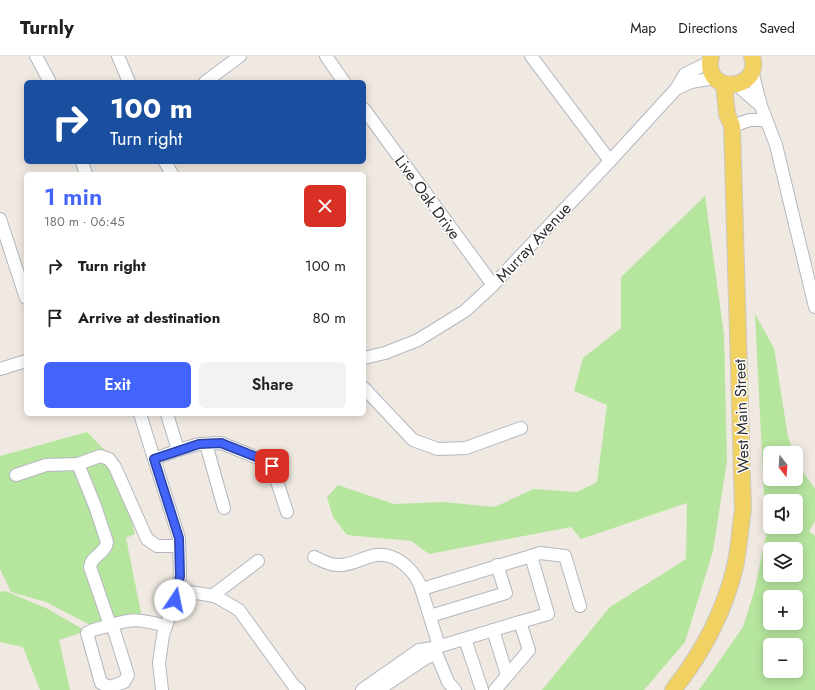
<!DOCTYPE html>
<meta charset="utf-8">
<style>
body{margin:0;font-family:Jost,sans-serif;background:#f2f2f2;color:#202124;height:100vh;display:flex;flex-direction:column;font-size:15px;white-space:nowrap}
*{box-sizing:border-box;margin:0}
p{font-size:13px;color:#757577}
.icon{flex:none;width:22px;height:22px;fill:none;stroke:currentColor;stroke-width:2;stroke-linecap:round;stroke-linejoin:round}
.map{position:relative;flex:1;overflow:hidden}
.drawer{position:absolute;left:24px;top:116px;width:342px;height:244px;display:flex;flex-direction:column;background:#fff;border-radius:6px;box-shadow:0 2px 10px #0003}
.drawer>*{flex:none}
.top-card{position:absolute;left:24px;top:24px;width:342px;height:84px;border-radius:6px;box-shadow:0 2px 10px #0003;background:#1a4fa0;color:#fff;overflow:hidden}
.needle{width:26px;rotate:163deg}
.controls{position:absolute;left:763px;top:390px;display:grid;gap:8px}
.controls a{display:grid;place-items:center;width:40px;height:40px;border-radius:6px;background:#fff;box-shadow:0 2px 10px #0003;font-size:20px}
.pin{position:absolute;display:grid;place-items:center;width:34px;height:34px;color:#fff;margin:-17px;border-radius:8px;box-shadow:0 2px 6px #0006}
.me{position:absolute;width:44px;margin:-22px;rotate:11deg;stroke-linejoin:round;filter:drop-shadow(0 0 3px #0008)}
.turn{display:flex;align-items:center;gap:14px;height:84px;padding:0 20px;font-size:18px}
.turn .icon{width:52px;height:52px;stroke-width:2.5}
.turn b{display:block;font-size:28px;line-height:34px}
.round{display:grid;place-items:center;flex:none;width:42px;height:42px;border-radius:6px;background:#f2f2f2}
.summary{display:flex;align-items:center;justify-content:space-between;height:68px;padding:0 20px}
h1{font-size:24px;font-weight:600;line-height:30px;color:#4264fb}
.button{display:flex;gap:8px;margin-top:auto;padding:8px 20px}
.button a{flex:1;height:46px;border-radius:6px;background:#4264fb;color:#fff;font-size:16px;font-weight:600;line-height:46px;text-align:center}
.button a+a{background:#f2f2f2;color:#202124}
ul{padding:0;list-style:none}
li{display:flex;align-items:center;gap:12px;height:52px;padding:0 20px}
li div{flex:1}
li b{display:block;font-size:15px}
li em{font-style:normal}
header{display:flex;align-items:center;gap:24px;box-sizing:border-box;height:56px;padding:0 20px;background:#fff;border-bottom:1px solid #e0e0e0}
header strong{font-size:19px}
nav{display:flex;gap:22px;margin-inline-start:auto;font-size:14px}
.map>svg:first-child{display:block}
.green{fill:#b6e59e;fill-rule:evenodd}
.lines{fill:none;stroke-linecap:round;stroke-linejoin:round}
.minor-casing{stroke:#b4b7c1;stroke-width:14}
.major-casing{stroke:#c9c9c9;stroke-width:18}
.minor{stroke:#fff;stroke-width:12}
.major{stroke:#f2d163;stroke-width:16}
.route-casing{stroke:#2b41a3;stroke-width:10}
.route{stroke:#4264fb;stroke-width:7}
.labels{text-anchor:middle;stroke-width:3;stroke-linejoin:round;paint-order:stroke}
.street-label{font-size:16px;fill:#2e2e2e;stroke:#fff}
</style>
<header>
<strong>Turnly</strong>
<nav><a>Map</a><a>Directions</a><a>Saved</a></nav>
</header>
<div class="map">
<svg width="815" height="634" viewBox="0 0 815 634">
<rect width="100%" height="100%" fill="#efe9e1"/>
<g class="green">
<path d="M 705,140 L 724,279 L 727,405 L 713,495 L 685,586 L 644,634 L 542,634 L 610,551 L 686,503 L 687,447 L 581,483 L 571,471 L 429,498 L 411,485 L 347,479 L 333,461 L 327,441 L 338,429 L 394,448 L 443,446 L 495,451 L 533,433 L 577,436 L 597,426 L 607,349 L 574,335 L 583,302 L 621,272 L 621,221 Z"/>
<path d="M 755,258 L 774,292 L 788,381 L 794,397 L 770,397 L 770,423 L 796,423 L 796,403 L 799,410 L 815,433 L 815,465 L 809,475 L 815,480 L 815,634 L 699,634 L 743,571 L 754,536 L 766,480 ZM 770,445 L 796,445 L 796,471 L 770,471 ZM 770,493 L 796,493 L 796,519 L 770,519 ZM 770,541 L 796,541 L 796,567 L 770,567 ZM 770,589 L 796,589 L 796,615 L 770,615 Z"/>
<path d="M 87,376 L 115,405 L 135,478 L 126,482 L 142,562 L 100,574 L 46,546 L 11,536 L 0,513 L 0,400 Z"/>
<path d="M 5,535 L 46,552 L 86,575 L 59,584 L 70,634 L 40,634 L 23,591 L 0,586 L 0,536 Z"/>
</g>
<g class="lines">
<g class="minor-casing">
<g id="minor">
<path d="M 36,0 L 50,26"/>
<path d="M 118,0 L 129,26"/>
<path d="M 326,0 L 344,26"/>
<path d="M 531,0 L 610,105"/>
<path d="M 752,15 L 761,50 L 776,89 L 815,251"/>
<path d="M 205,26 L 240,0"/>
<path d="M 737,29 L 761,50"/>
<path d="M 676,33 L 691,26 L 715,22"/>
<path d="M 364,53 L 493,229"/>
<path d="M 732,70 L 750,64 L 766,64"/>
<path d="M 82,106 L 86,118"/>
<path d="M 165,106 L 172,118"/>
<path d="M 0,163 L 26,242"/>
<path d="M 364,302 L 385,297 L 418,284 L 465,255 L 493,229 L 610,105 L 676,33 L 685,18 L 710,6"/>
<path d="M 0,313 L 26,305"/>
<path d="M 364,332 L 413,384 L 438,393 L 466,392 L 521,372"/>
<path d="M 140,358 L 179,482 L 180,520 L 175,544 L 163,579 L 159,607 L 162,634"/>
<path d="M 206,388 L 224,452"/>
<path d="M 178,394 L 199,388 L 221,387 L 263,404 L 272,410 L 287,456"/>
<path d="M 154,403 L 178,394 L 167,358"/>
<path d="M 78,408 L 95,450 L 107,486 C 106,497 91,500 90,511 L 110,569"/>
<path d="M 16,419 L 46,409 L 78,408 L 100,400 L 109,403 L 115,411 L 147,483 L 157,490 L 179,490"/>
<path d="M 531,500 L 540,497 L 565,500 L 580,550"/>
<path d="M 314,501 C 321,504 329,509 337,509 C 352,510 363,501 376,499 C 396,497 413,513 420,529 L 439,590"/>
<path d="M 422,533 L 531,500 L 548,558 L 520,566"/>
<path d="M 177,534 L 215,540 L 239,554 L 294,630 L 299,634"/>
<path d="M 212,540 L 258,505"/>
<path d="M 430,560 L 506,537 L 497,509"/>
<path d="M 112,568 L 128,619 L 124,626 L 110,631 L 101,627 L 87,577 C 93,573 101,572 108,570 C 134,562 139,563 166,570"/>
<path d="M 493,574 L 507,619"/>
<path d="M 465,583 L 482,634"/>
<path d="M 434,592 L 448,626 L 455,634"/>
<path d="M 362,634 L 419,594 L 434,592 L 520,566 L 529,594 L 495,634"/>
<path d="M 378,634 L 426,602 L 436,598"/>
</g>
</g>
<g class="major-casing">
<g id="major">
<path d="M 711,0 C 702,41 763,35 752,0"/>
<path d="M 673,634 C 701,599 724,556 735,511 C 739,493 740,472 743,454 L 732,70 L 727,58 L 724,28"/>
</g>
</g>
<use href="#minor" class="minor"/>
<use href="#major" class="major"/>
</g>
<g class="lines">
<g class="route-casing">
<path id="route" d="M 175,544 L 180,520 L 179,482 L 154,403 L 199,388 L 221,387 L 264,404 L 272,410"/>
</g>
<use href="#route" class="route"/>
</g>
<g class="labels">
<g class="street-label">
<text transform="translate(428 141) rotate(54)" y="6">Live Oak Drive</text>
<text transform="translate(533 186) rotate(-47)" y="6">Murray Avenue</text>
<text transform="translate(741 360) rotate(-92)" y="6">West Main Street</text>
</g>
</g>
</svg>
<div class="controls">
<a><svg class="needle" viewBox="-14 -14 28 28"><path d="M0-13l5 13h-10z" fill="#e53935"/><path d="M0 13l5-13h-10z" fill="#757577"/></svg></a>
<a><svg class="icon" aria-label="sound" viewBox="0 0 24 24"><path d="M4 9h4l5-4v14l-5-4H4zM17 9q2 3 0 6"/></svg></a>
<a><svg class="icon" aria-label="layers" viewBox="0 0 24 24"><path d="M12 4l9 5-9 5-9-5zM3 14l9 5 9-5"/></svg></a>
<a>+</a>
<a>−</a>
</div>
<div class="pin" style="left:272px;top:410px;background:#d93025"><svg class="icon" aria-label="arrive" viewBox="0 0 24 24"><path d="M6 21V4h12l-3 4 3 4H6"/></svg></div>
<svg class="me" style="left:175px;top:544px" viewBox="-20 -20 40 40"><circle r="19" fill="#fff"/><path d="M0-13L10 11 0 6-10 11z" fill="#4264fb"/></svg>
<div class="top-card">
<div class="turn"><svg class="icon" aria-label="right" viewBox="0 0 24 24"><path d="M7 20v-9h11M14 6l5 5-5 5"/></svg><div><b>100 m</b>Turn right</div></div>
</div>
<section class="drawer">
<div class="summary"><div><h1>1 min</h1><p>180 m · 06:45</p></div><a class="round" style="background:#d93025;color:#fff"><svg class="icon" aria-label="close" viewBox="0 0 24 24"><path d="M6 6l12 12M18 6L6 18"/></svg></a></div>
<ul>
<li><svg class="icon" aria-label="right" viewBox="0 0 24 24"><path d="M7 20v-9h11M14 6l5 5-5 5"/></svg><div><b>Turn right</b></div><em>100 m</em></li>
<li><svg class="icon" aria-label="arrive" viewBox="0 0 24 24"><path d="M6 21V4h12l-3 4 3 4H6"/></svg><div><b>Arrive at destination</b></div><em>80 m</em></li>
</ul>
<div class="button"><a>Exit</a><a>Share</a></div>
</section>
</div>
